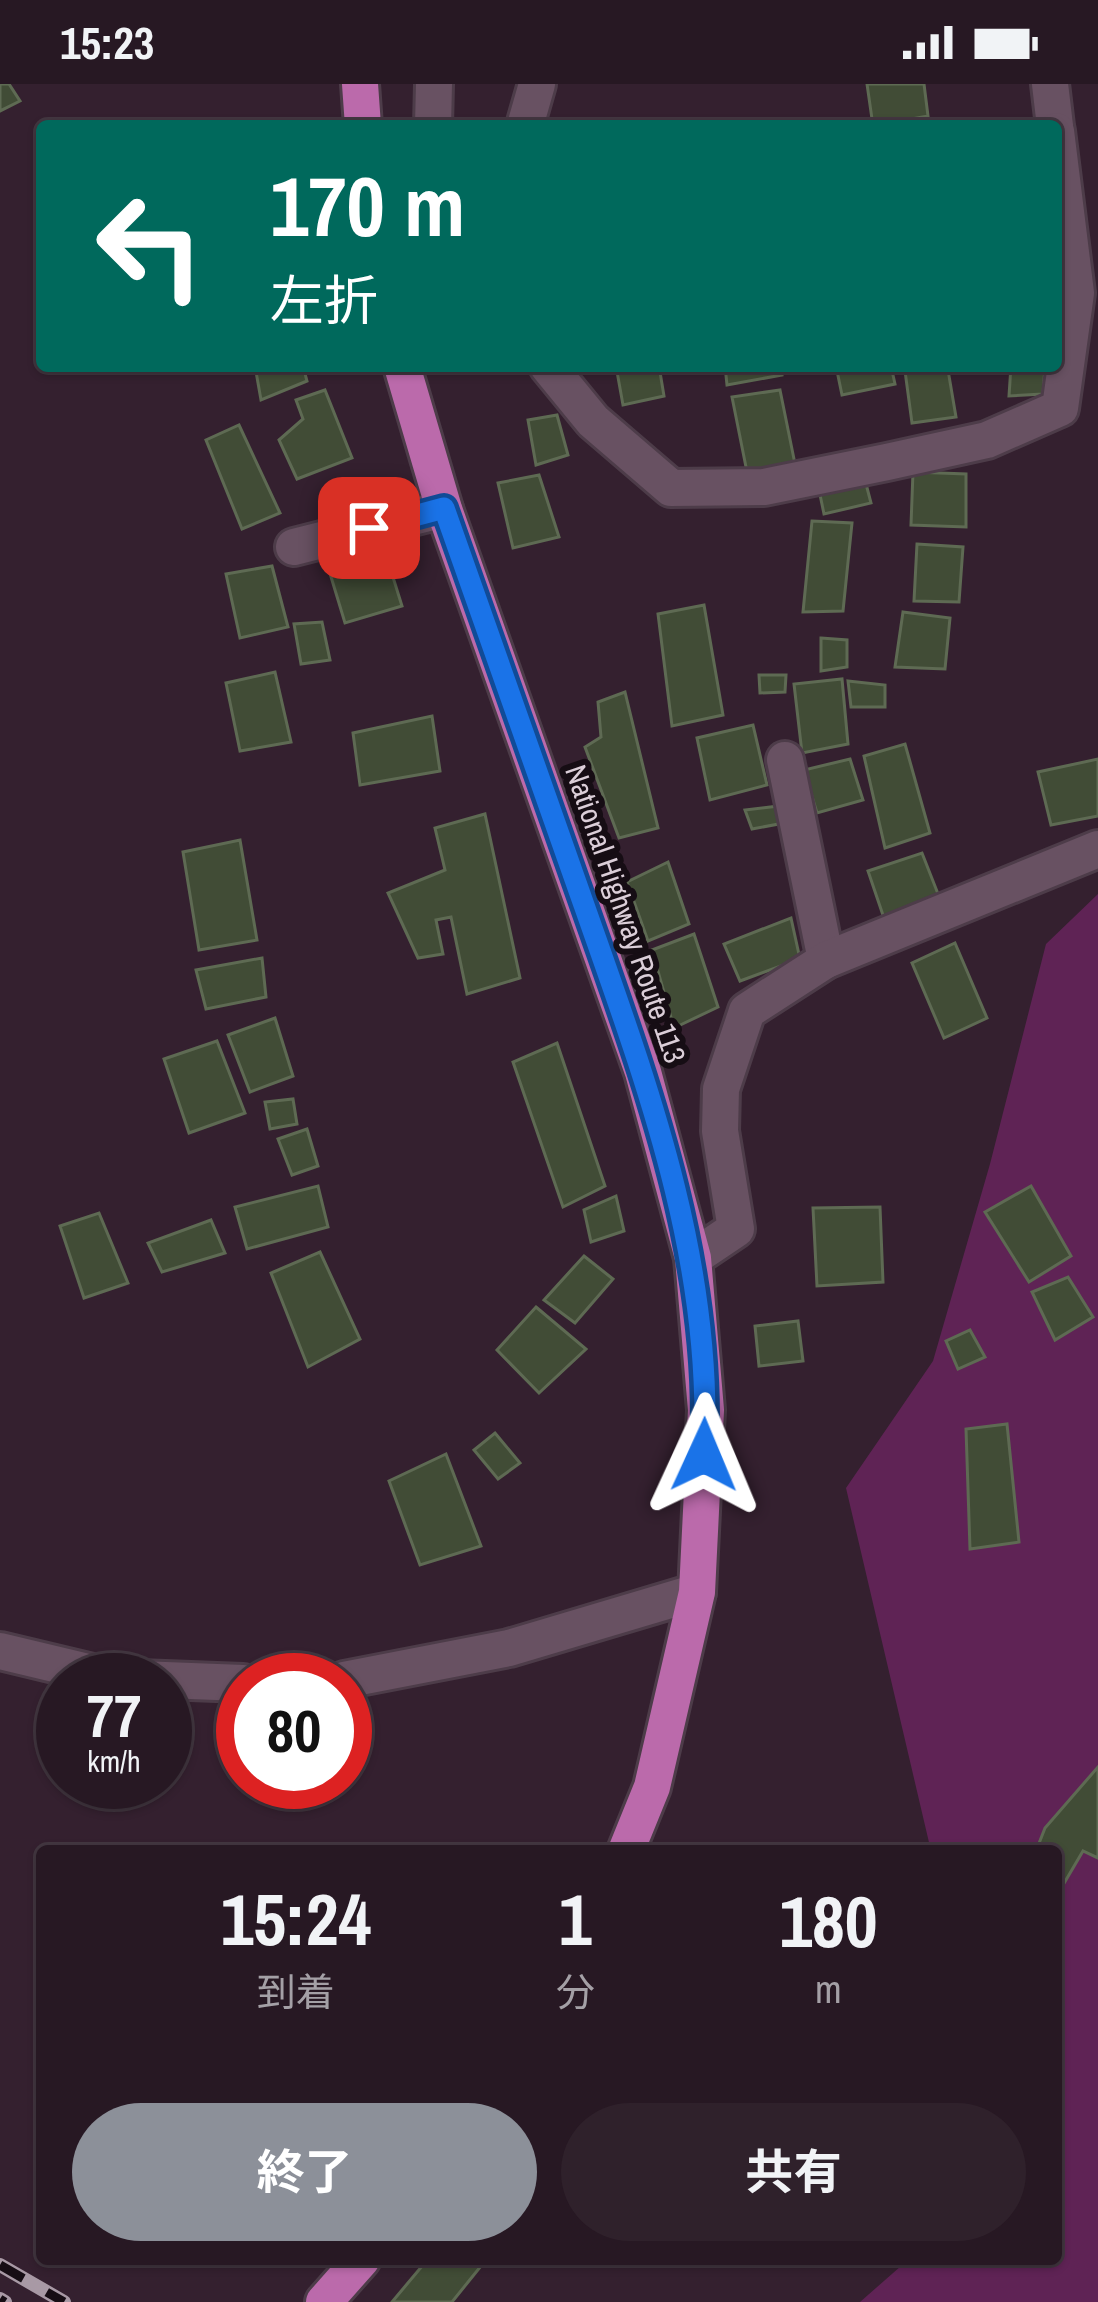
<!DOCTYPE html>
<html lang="ja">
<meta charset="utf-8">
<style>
body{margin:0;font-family:"Archivo Narrow","Noto Sans JP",sans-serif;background:#2f212b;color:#f1f3f6;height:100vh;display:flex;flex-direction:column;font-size:45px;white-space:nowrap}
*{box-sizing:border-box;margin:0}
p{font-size:39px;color:#a4a0a6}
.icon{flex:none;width:66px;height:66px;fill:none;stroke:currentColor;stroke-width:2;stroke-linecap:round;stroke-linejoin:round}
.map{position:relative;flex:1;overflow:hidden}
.panel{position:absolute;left:36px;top:1761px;width:1026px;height:420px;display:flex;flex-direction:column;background:#271823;border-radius:12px;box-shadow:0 3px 9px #0004,0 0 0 3px #433741}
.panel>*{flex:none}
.top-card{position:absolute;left:36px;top:36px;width:1026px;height:252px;border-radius:12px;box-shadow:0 3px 9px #0004,0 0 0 3px #433741;background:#00695c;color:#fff;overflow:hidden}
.speed{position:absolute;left:36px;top:1569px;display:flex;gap:24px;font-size:60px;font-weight:700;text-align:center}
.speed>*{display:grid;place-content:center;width:156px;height:156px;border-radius:50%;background:#271823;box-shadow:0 3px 9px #0004,0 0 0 3px #433741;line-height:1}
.speed small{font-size:30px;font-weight:400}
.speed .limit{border:18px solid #d22;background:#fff;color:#111}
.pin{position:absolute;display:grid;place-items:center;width:102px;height:102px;color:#fff;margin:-51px;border-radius:24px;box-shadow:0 6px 18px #0006}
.me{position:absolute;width:132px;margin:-66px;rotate:1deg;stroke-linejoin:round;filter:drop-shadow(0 0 9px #0008)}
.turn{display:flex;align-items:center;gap:42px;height:252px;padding:0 36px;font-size:54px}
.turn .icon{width:156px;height:156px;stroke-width:2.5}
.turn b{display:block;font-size:84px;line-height:102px}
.eta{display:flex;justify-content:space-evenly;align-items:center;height:204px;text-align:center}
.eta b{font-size:72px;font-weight:700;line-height:84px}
.cta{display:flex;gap:24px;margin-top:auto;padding:24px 36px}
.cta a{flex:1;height:138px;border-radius:72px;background:#8c9099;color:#fff;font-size:48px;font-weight:700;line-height:138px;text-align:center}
.cta a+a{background:#2f212b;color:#f1f3f6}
.status{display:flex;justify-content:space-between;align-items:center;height:84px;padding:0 60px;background:#271823;direction:ltr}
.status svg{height:33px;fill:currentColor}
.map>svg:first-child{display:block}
.green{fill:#5f2355}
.building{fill:#414c36;stroke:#5e6a53;stroke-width:3}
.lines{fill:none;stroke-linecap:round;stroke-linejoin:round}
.minor-casing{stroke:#4d3c49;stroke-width:42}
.highway-casing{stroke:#4d3c49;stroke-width:42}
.minor{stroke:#685162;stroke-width:36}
.highway{stroke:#bb6aab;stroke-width:36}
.rail-casing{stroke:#a899a5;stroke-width:14}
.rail{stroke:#160d14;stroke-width:9;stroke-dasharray:27;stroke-linecap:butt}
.route-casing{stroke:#114b97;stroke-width:30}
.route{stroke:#1a73e8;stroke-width:21}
.labels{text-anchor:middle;stroke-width:12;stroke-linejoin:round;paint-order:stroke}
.street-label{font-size:30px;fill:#dbced8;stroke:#160d14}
</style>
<div class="status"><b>15:23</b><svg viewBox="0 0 49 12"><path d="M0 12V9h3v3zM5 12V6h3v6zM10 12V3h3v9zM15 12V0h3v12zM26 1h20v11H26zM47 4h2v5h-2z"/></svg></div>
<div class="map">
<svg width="1098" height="2218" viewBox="0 0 1098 2218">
<rect width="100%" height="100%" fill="#34202f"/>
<path class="green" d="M 1098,810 L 1098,2218 L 860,2218 L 909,2175 L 1056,2175 L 1056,1767 L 931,1767 L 846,1404 L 933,1277 L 990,1080 L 1046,860 Z"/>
<g class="building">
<path d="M 0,0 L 9,0 L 20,17 L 0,27 Z"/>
<path d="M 867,0 L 924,0 L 928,32 L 873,42 Z"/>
<path d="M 255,282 L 303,282 L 307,297 L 261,316 Z"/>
<path d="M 616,282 L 659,282 L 664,312 L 623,321 Z"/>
<path d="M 725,282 L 781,282 L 782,291 L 727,301 Z"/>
<path d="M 836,282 L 891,282 L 895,300 L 842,311 Z"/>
<path d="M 1011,282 L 1045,282 L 1043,310 L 1009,312 Z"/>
<path d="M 948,286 L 956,333 L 912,339 L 905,287 Z"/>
<path d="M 325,306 L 352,374 L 297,395 L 279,356 L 303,335 L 296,316 Z"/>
<path d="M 780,306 L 795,380 L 747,388 L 732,313 Z"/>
<path d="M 557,331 L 568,371 L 536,381 L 528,336 Z"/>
<path d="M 239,341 L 280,429 L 242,445 L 206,356 Z"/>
<path d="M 913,388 L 966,390 L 966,443 L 911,441 Z"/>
<path d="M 539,391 L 559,453 L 513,464 L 498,399 Z"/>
<path d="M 865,396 L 871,419 L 824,430 L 818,401 Z"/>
<path d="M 812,437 L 852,439 L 843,527 L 803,528 Z"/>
<path d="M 382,458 L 402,522 L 345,539 L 325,473 Z"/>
<path d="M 917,460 L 963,463 L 959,518 L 914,517 Z"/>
<path d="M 272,482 L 288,543 L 240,554 L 226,490 Z"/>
<path d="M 704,521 L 723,631 L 672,642 L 658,530 Z"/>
<path d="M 903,528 L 950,534 L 945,585 L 895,583 Z"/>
<path d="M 322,538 L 330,576 L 301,580 L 294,540 Z"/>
<path d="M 821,554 L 847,556 L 847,583 L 821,587 Z"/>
<path d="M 275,588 L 291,658 L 240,667 L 226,599 Z"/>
<path d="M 759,591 L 786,591 L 785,608 L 760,609 Z"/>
<path d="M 842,595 L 848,660 L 802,669 L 794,600 Z"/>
<path d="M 848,597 L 885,601 L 885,623 L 851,623 Z"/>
<path d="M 625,608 L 658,744 L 619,754 L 585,663 L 601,653 L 598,618 Z"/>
<path d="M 432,632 L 440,687 L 360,701 L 353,649 Z"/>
<path d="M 753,641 L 767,701 L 710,716 L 697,654 Z"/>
<path d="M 905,660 L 930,749 L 885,764 L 864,672 Z"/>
<path d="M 850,675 L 863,716 L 817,729 L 804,686 Z"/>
<path d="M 1098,675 L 1098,732 L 1051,741 L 1038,688 Z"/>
<path d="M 779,722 L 784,739 L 752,745 L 745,726 Z"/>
<path d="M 485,730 L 520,894 L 467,910 L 451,833 L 436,836 L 443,870 L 418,874 L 388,809 L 445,786 L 435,744 Z"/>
<path d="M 240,756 L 257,856 L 199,866 L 183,768 Z"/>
<path d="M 922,769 L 942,820 L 886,840 L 868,787 Z"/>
<path d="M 668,778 L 689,840 L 648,857 L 627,798 Z"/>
<path d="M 791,834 L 800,875 L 740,897 L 724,860 Z"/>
<path d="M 694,850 L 718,923 L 674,944 L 652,866 Z"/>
<path d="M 955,859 L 987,934 L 944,954 L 912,879 Z"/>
<path d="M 262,874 L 266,913 L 206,925 L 196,886 Z"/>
<path d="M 275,934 L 293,992 L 250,1008 L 228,951 Z"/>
<path d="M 217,957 L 245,1029 L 189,1049 L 164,975 Z"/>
<path d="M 557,959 L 605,1102 L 563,1123 L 513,978 Z"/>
<path d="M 293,1015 L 297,1040 L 270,1045 L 265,1018 Z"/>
<path d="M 307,1045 L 318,1082 L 292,1091 L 278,1055 Z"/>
<path d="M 318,1102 L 328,1143 L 247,1165 L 235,1123 Z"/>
<path d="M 1031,1102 L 1071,1172 L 1029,1198 L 985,1128 Z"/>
<path d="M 616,1112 L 624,1147 L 591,1158 L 584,1126 Z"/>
<path d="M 880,1123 L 883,1198 L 817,1202 L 813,1124 Z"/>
<path d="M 99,1129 L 128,1199 L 84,1214 L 60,1142 Z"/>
<path d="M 211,1136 L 225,1169 L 162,1188 L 148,1159 Z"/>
<path d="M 320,1168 L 360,1255 L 308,1283 L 271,1189 Z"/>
<path d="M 584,1172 L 613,1195 L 575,1239 L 544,1216 Z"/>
<path d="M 1068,1193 L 1093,1233 L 1055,1256 L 1032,1208 Z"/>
<path d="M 536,1223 L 586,1265 L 539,1309 L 497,1266 Z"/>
<path d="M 798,1237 L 803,1277 L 759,1282 L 755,1242 Z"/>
<path d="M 970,1246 L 985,1273 L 958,1285 L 946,1257 Z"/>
<path d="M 1007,1340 L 1019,1458 L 970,1465 L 966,1345 Z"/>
<path d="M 495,1349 L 520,1379 L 498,1395 L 474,1366 Z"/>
<path d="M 446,1370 L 481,1462 L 420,1481 L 389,1397 Z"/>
<path d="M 1098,1683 L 1098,1774 L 1083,1767 L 1056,1813 L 1056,1767 L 1036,1767 L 1045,1744 Z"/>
<path d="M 428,2175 L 482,2175 L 485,2177 L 452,2218 L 392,2218 Z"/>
</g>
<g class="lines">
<g class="minor-casing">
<g id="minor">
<path d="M 1050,0 L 1055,42"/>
<path d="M 433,42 L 434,0"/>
<path d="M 525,42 L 537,0"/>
<path d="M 548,282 L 593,337 L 671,404 L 764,403 L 887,378 L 987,356 L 1060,324 L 1076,209 L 1056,47"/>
<path d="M 294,463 L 444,425"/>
<path d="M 785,676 L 826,876"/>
<path d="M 693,1174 L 736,1145 L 720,1047 L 721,1005 L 747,927 L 826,876 L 1098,765"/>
<path d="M 0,1567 L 113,1594 L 243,1599"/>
<path d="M 344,1596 L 509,1564 L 697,1508"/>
</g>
</g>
<g class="highway-casing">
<g id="highway">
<path d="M 360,0 L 363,42"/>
<path d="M 402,282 L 444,425 L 643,988 L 693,1174 L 706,1326 L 697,1508 L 652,1703 L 626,1767"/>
<path d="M 324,2218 L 362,2175"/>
</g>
</g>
<use href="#minor" class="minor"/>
<use href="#highway" class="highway"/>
<g class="rail-casing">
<g id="rail">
<path d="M 0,2181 L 64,2218"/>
<path d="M 0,2215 L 5,2218"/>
</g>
</g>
<use href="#rail" class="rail"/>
</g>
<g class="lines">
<g class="route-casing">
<path id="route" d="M 369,444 L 444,424 C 490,557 537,689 584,821 C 647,1000 714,1178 704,1371"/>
</g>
<use href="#route" class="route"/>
</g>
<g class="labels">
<g class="street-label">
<text transform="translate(625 830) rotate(71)" y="10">National Highway Route 113</text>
</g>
</g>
</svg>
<div class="speed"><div>77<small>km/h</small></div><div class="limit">80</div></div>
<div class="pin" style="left:369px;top:444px;background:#d93025"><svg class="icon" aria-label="arrive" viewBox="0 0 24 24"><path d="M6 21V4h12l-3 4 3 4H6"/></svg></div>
<svg class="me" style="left:704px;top:1371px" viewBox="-20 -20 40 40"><path d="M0-17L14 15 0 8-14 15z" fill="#1a73e8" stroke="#fff" stroke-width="4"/></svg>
<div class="top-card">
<div class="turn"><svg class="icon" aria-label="left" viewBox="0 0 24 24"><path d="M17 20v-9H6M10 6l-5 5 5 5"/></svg><div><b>170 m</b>左折</div></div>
</div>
<section class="panel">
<div class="eta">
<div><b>15:24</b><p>到着</p></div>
<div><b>1</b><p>分</p></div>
<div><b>180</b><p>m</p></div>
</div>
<div class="cta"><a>終了</a><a>共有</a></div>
</section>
</div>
